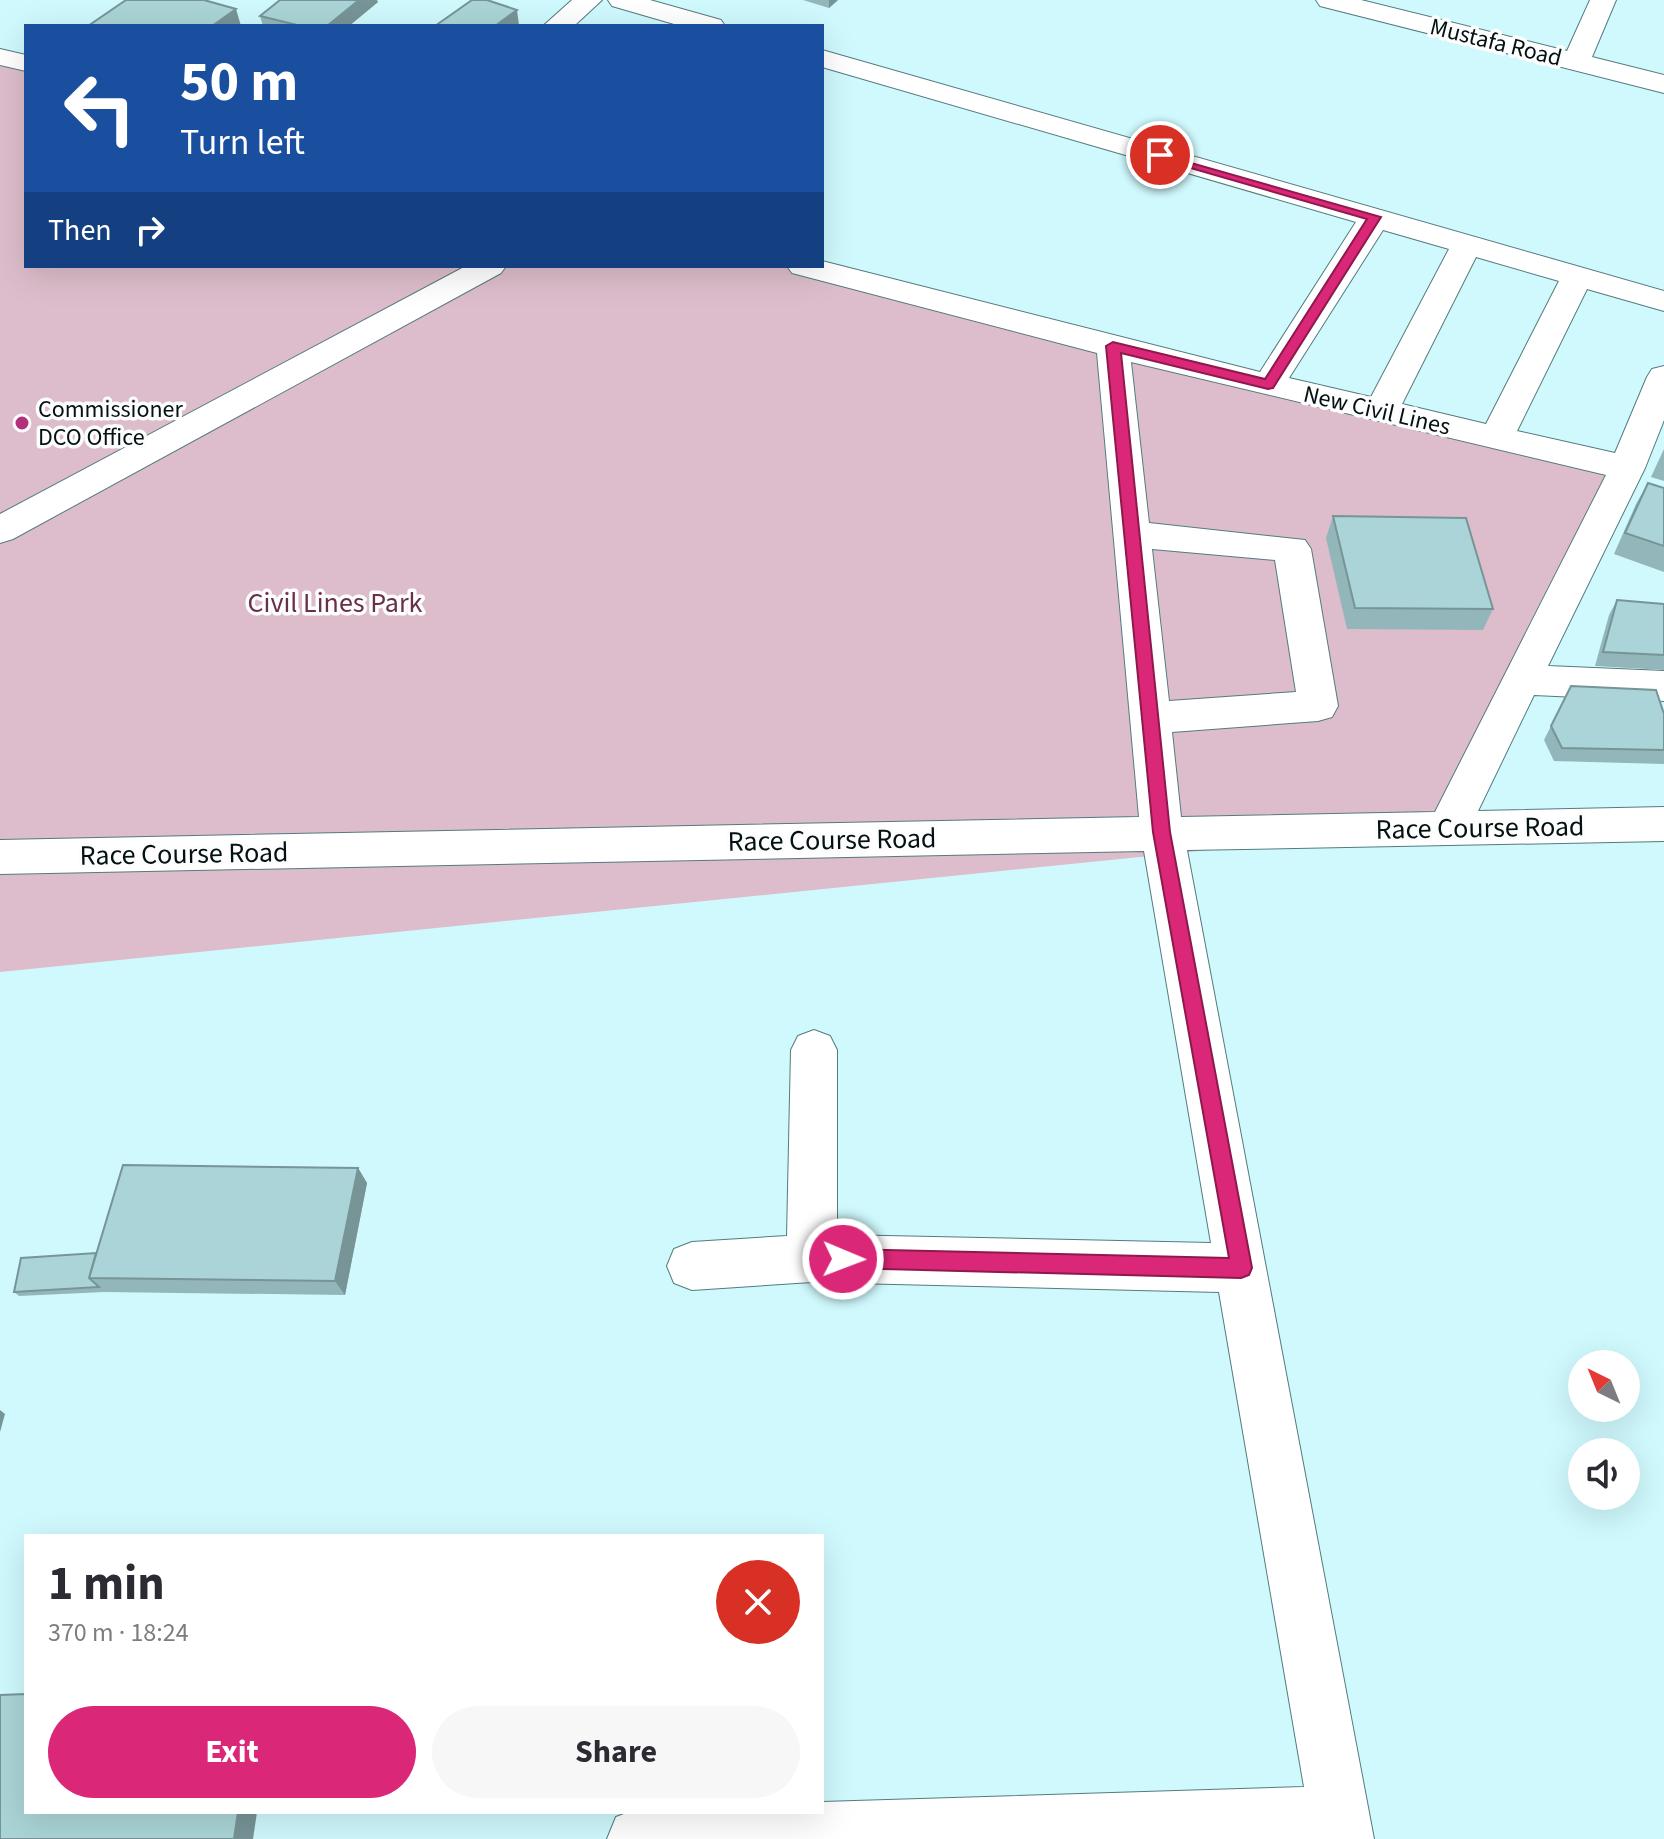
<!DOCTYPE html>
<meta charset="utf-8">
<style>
body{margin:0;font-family:"Source Sans 3",sans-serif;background:#f7f7f7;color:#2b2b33;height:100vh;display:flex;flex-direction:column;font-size:30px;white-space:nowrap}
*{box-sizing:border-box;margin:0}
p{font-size:26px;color:#7c7c81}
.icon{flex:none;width:44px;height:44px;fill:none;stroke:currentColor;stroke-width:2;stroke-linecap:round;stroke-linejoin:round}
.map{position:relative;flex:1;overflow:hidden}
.details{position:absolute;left:24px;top:1534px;width:800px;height:280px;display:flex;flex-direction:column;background:#fff;border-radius:0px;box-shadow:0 8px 32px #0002}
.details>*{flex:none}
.banner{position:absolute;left:24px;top:24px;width:800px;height:244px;border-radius:0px;box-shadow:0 8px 32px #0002;background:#1a4fa0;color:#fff;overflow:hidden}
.needle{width:52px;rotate:317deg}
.tools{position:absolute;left:1568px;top:1350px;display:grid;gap:16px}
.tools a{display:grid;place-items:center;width:72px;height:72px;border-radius:50%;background:#fff;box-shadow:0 8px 32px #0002;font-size:40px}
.pin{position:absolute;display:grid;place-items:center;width:68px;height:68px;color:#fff;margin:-34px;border:4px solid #fff;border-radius:50%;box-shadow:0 2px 8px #0007}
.me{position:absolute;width:88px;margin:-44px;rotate:91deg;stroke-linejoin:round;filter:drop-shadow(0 0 6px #0008)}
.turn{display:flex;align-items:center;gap:28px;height:168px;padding:0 24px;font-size:36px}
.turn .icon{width:104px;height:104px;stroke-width:2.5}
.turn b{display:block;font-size:56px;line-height:68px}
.then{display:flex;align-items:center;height:76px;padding:0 24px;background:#0003;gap:16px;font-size:30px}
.round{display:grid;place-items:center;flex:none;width:84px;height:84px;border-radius:42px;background:#f7f7f7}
.headline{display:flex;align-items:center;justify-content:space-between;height:136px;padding:0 24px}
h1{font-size:48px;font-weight:700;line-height:60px}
.cta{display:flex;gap:16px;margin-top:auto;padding:16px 24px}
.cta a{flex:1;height:92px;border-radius:48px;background:#db2777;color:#fff;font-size:32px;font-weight:700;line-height:92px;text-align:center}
.cta a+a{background:#f7f7f7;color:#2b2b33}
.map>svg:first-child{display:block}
.green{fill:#ddbdcb}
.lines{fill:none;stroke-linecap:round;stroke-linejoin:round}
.minor-casing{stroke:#547b7e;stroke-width:2}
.minor{fill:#fff;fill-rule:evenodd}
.wall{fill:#92b6b9}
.shaded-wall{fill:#779496}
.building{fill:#aad4d7;stroke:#779496;stroke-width:2}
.route{fill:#db2777;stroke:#8e194d;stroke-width:2}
.poi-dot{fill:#b3317a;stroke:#fdfdfd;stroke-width:3}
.labels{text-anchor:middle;stroke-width:7;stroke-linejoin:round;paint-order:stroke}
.far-street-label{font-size:24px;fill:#031112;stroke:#fdfdfd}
.far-poi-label{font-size:24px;fill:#031112;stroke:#fdfdfd;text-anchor:start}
.park-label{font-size:28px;fill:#672f4c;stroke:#fdfdfd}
.street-label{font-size:28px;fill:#031112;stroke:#fdfdfd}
</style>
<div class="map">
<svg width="1664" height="1839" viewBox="0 0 1664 1839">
<rect width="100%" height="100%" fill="#cff9fd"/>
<path class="green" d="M 0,56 L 26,63 L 26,266 L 822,266 L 1627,468 L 1448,826 L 0,972 Z"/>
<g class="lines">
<g class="minor-casing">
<g id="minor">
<path d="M 572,0 L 602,0 L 574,26 L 543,26 Z"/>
<path d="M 608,0 L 650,0 L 721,20 L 725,26 L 681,26 L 612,6 Z"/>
<path d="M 1316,0 L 1361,0 L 1567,51 L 1590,0 L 1616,0 L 1592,57 L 1664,75 L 1664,93 L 1320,6 Z"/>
<path d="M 0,49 L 26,55 L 26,71 L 0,65 Z"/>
<path d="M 822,50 L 1664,291 L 1664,311 L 1587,289 L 1517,431 L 1615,453 L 1647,377 L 1652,369 L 1664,366 L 1664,420 L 1645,468 L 1548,666 L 1664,671 L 1664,701 L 1534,695 L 1478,811 L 1664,807 L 1664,841 L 1187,850 L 1374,1839 L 607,1839 L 616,1817 L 629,1812 L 822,1812 L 822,1802 L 1304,1787 L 1219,1292 L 812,1282 L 692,1290 L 674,1283 L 667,1266 L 674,1249 L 692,1242 L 787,1236 L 791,1050 L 798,1036 L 814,1030 L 830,1036 L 837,1050 L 837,1235 L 1211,1243 L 1144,851 L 0,874 L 0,840 L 1139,817 L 1097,353 L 792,273 L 787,266 L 822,266 L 822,261 L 1260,372 L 1356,222 L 822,67 ZM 1383,230 L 1449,249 L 1371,397 L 1289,378 ZM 1476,257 L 1559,281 L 1486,424 L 1402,404 ZM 1131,362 L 1606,475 L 1435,812 L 1181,817 L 1172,732 L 1318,721 L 1332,717 L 1338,706 L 1311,549 L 1305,540 L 1149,523 ZM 1152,549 L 1275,560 L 1296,692 L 1169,701 Z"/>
<path d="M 466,266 L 506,266 L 501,273 L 13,539 L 0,543 L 0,514 Z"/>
</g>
</g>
<use href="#minor" class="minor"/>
</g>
<g class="wall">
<path d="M 803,0 L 838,0 L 829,8 Z"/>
<path d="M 378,2 L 349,26 L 263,26 L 260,16 Z"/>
<path d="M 1664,449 L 1664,481 L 1651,477 Z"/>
<path d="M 1648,483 L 1664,488 L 1664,572 L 1614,554 L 1636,504 Z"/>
<path d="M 1333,516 L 1493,609 L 1483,630 L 1347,629 L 1326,538 Z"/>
<path d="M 1617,600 L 1664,604 L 1664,670 L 1595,666 L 1609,615 Z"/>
<path d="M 1571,686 L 1664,714 L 1664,764 L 1554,761 L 1544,740 Z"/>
<path d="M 358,1168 L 367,1183 L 345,1295 L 104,1292 L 19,1296 L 14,1292 L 96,1253 Z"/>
</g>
<g class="shaded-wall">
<path d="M 359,0 L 377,0 L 378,2 L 349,26 L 327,26 Z"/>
<path d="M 829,0 L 838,0 L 829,8 Z"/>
<path d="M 236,9 L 241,26 L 212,26 Z"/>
<path d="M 517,10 L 519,25 L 517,26 L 495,26 Z"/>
<path d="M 358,1168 L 367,1183 L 345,1295 L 335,1281 Z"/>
<path d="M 0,1410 L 5,1414 L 0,1432 Z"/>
<path d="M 238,1812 L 257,1812 L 253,1839 L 234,1839 Z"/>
</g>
<g class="building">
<path d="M 126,0 L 204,0 L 236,9 L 212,26 L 88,26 Z"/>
<path d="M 280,0 L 359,0 L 327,26 L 301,26 L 260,16 Z"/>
<path d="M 472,0 L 487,0 L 517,10 L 495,26 L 435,26 Z"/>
<path d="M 1648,483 L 1664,488 L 1664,546 L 1625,533 Z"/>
<path d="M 1333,516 L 1466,518 L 1493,609 L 1355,608 Z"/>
<path d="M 1617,600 L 1664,604 L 1664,655 L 1603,652 Z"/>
<path d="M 1571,686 L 1656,690 L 1664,714 L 1664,750 L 1562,748 L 1551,726 Z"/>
<path d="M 123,1165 L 358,1168 L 335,1281 L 89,1278 Z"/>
<path d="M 96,1253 L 89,1278 L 99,1287 L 14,1292 L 21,1258 Z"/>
<path d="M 26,1694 L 26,1812 L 238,1812 L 234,1839 L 0,1839 L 0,1695 Z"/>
</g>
<path class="route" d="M 1156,153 L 1381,217 L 1273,388 L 1268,389 L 1121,353 L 1170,832 L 1252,1268 L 1249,1275 L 1241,1278 L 843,1268 L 835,1266 L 832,1259 L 835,1252 L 843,1249 L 1229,1258 L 1153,832 L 1106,346 L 1113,342 L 1265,379 L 1367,219 L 1156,158 Z"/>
<circle class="poi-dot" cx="22" cy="423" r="8"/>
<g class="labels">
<g class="far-street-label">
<text transform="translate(1496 42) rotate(14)" y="8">Mustafa Road</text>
<text transform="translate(1377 410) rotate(13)" y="8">New Civil Lines</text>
</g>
<g class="far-poi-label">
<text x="38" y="417">Commissioner<tspan x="38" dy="28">DCO Office</tspan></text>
</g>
<g class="park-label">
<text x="335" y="612">Civil Lines Park</text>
</g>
<g class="street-label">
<text transform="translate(1480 827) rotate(-1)" y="10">Race Course Road</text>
<text transform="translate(832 839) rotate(-1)" y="10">Race Course Road</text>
<text transform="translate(184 853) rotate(-1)" y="10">Race Course Road</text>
</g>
</g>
</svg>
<div class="tools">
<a><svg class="needle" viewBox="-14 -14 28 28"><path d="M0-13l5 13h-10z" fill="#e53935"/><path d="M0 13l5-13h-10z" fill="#7c7c81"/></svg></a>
<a><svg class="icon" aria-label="sound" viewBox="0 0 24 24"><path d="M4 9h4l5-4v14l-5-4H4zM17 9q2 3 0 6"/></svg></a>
</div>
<div class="pin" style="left:1160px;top:155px;background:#d93025"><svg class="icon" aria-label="arrive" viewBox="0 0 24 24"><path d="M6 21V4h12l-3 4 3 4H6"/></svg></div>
<svg class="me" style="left:843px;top:1259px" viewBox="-20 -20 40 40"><circle r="17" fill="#db2777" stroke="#fff" stroke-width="3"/><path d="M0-11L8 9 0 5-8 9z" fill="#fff"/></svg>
<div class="banner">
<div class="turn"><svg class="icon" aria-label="left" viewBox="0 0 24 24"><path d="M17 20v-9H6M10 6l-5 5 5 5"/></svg><div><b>50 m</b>Turn left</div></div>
<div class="then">Then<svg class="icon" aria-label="right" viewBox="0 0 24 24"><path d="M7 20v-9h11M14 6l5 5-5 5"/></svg></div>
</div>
<section class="details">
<div class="headline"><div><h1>1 min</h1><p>370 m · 18:24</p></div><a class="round" style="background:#d93025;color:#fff"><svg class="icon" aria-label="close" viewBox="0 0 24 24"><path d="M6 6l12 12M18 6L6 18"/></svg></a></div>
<div class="cta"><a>Exit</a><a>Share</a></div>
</section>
</div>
